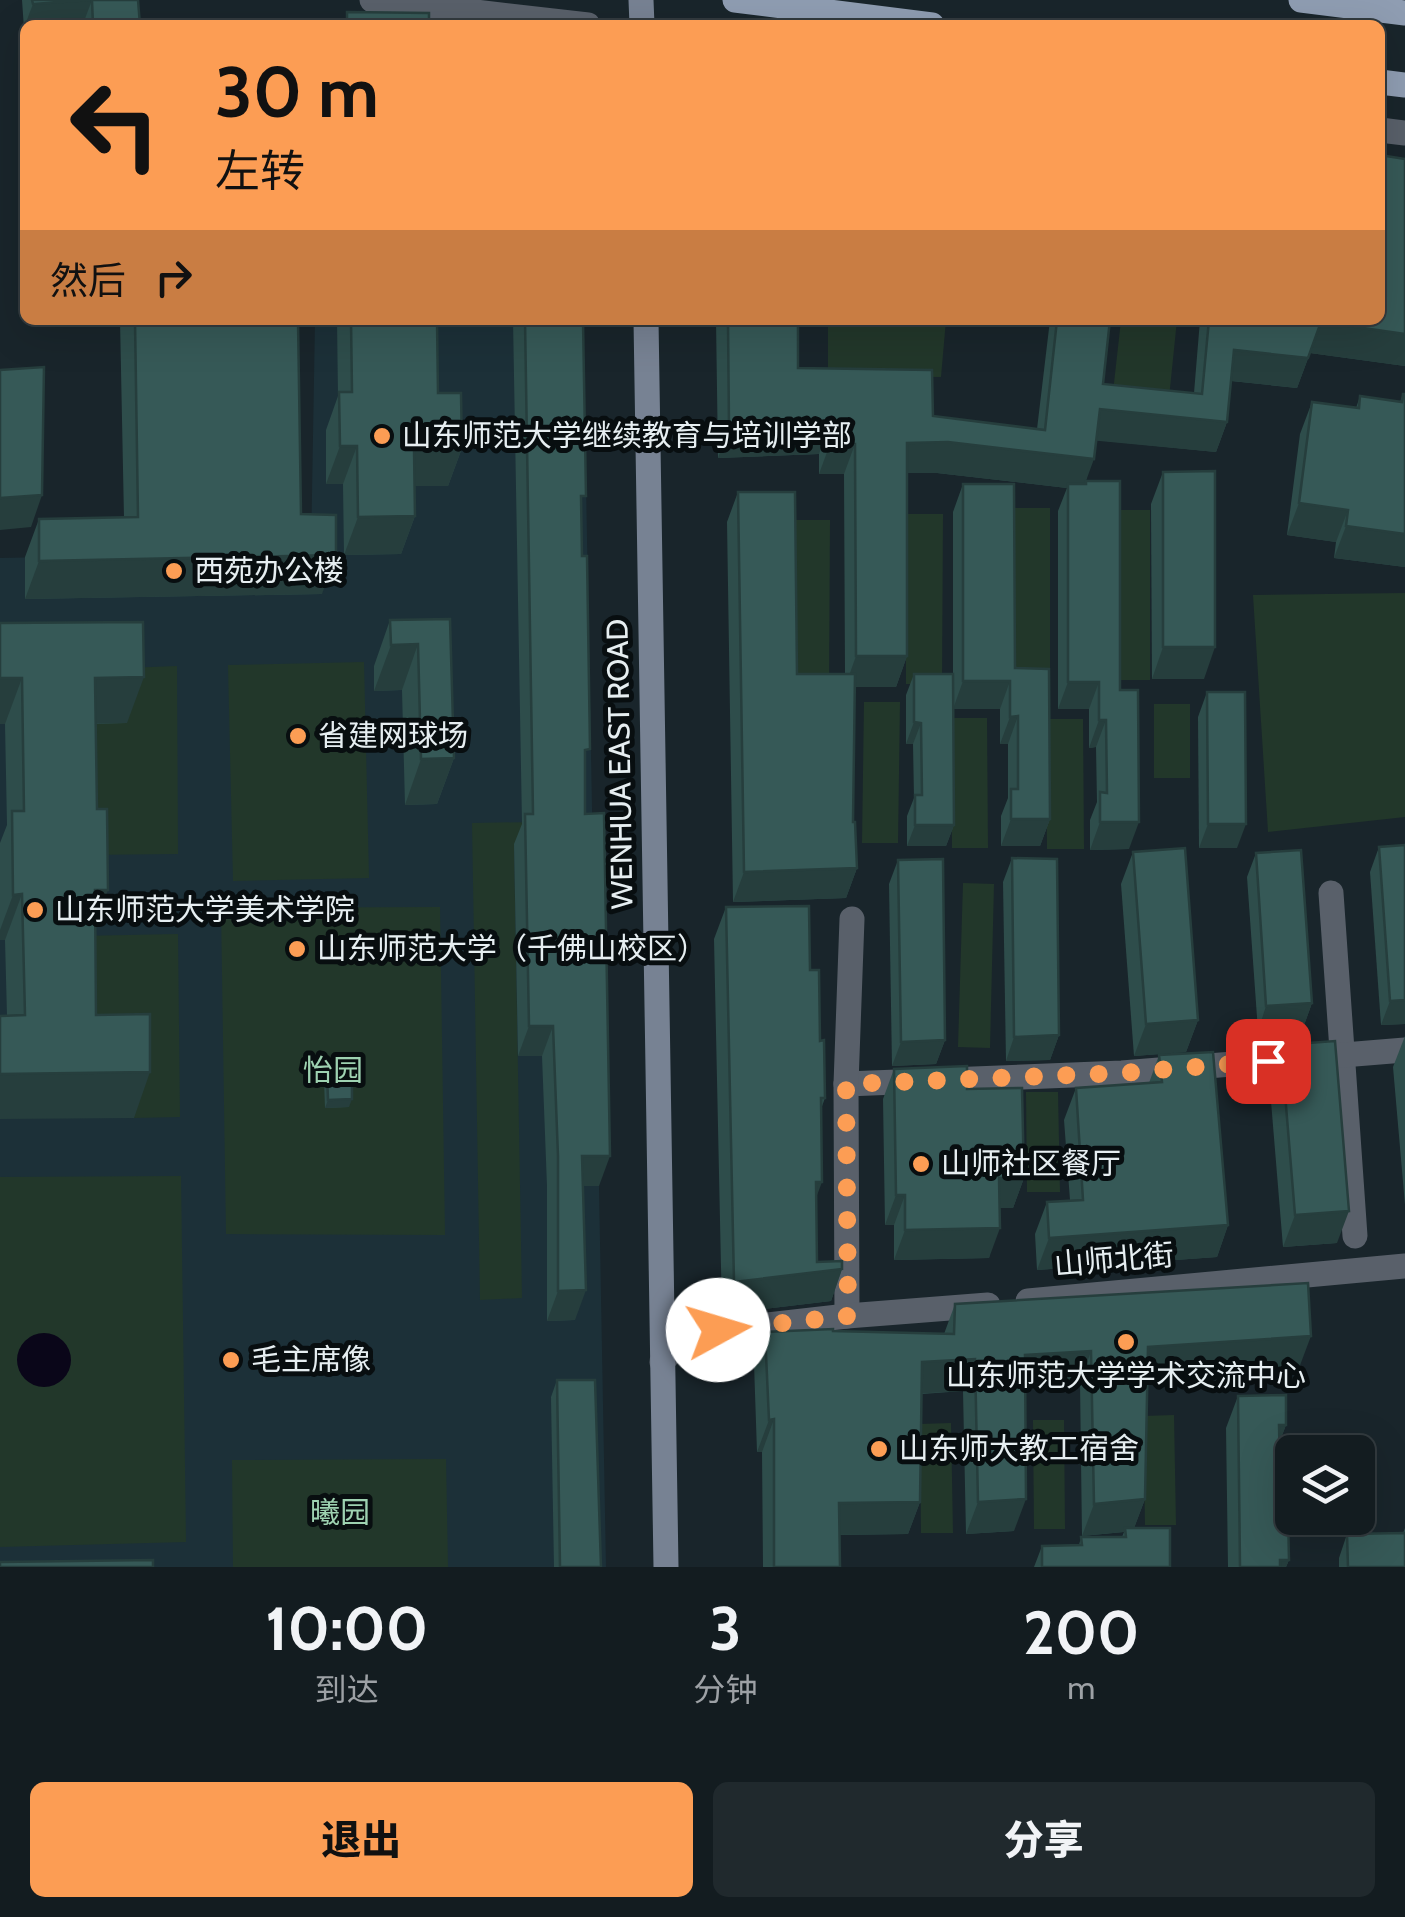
<!DOCTYPE html>
<html lang="zh">
<meta charset="utf-8">
<style>
body{margin:0;font-family:Cabin,"Noto Sans SC",sans-serif;background:#20292d;color:#f1f3f6;height:100vh;display:flex;flex-direction:column;font-size:38px;white-space:nowrap}
*{box-sizing:border-box;margin:0}
p{font-size:32px;color:#9da1a5}
.icon{flex:none;width:55px;height:55px;fill:none;stroke:currentColor;stroke-width:2;stroke-linecap:round;stroke-linejoin:round}
.map{position:relative;height:1567px;overflow:hidden}
.side{display:flex;flex-direction:column;background:#131c20;flex:1}
.side>*{flex:none}
.guide{position:absolute;left:20px;top:20px;width:1365px;height:305px;border-radius:15px;box-shadow:0 10px 40px #0002,0 0 0 2px #323a3e;background:#fc9d54;color:#111;overflow:hidden}
.fabs{position:absolute;left:1275px;top:1435px;display:grid;gap:20px}
.fabs a{display:grid;place-items:center;width:100px;height:100px;border-radius:15px;background:#131c20;box-shadow:0 10px 40px #0002,0 0 0 2px #323a3e;font-size:50px}
.pin{position:absolute;display:grid;place-items:center;width:85px;height:85px;color:#fff;margin:-42px;border-radius:20px;box-shadow:0 5px 15px #0006}
.me{position:absolute;width:110px;margin:-55px;rotate:84deg;stroke-linejoin:round;filter:drop-shadow(0 0 8px #0008)}
.turn{display:flex;align-items:center;gap:35px;height:210px;padding:0 30px;font-size:45px}
.turn .icon{width:130px;height:130px;stroke-width:2.5}
.turn b{display:block;font-size:70px;line-height:85px}
.then{display:flex;align-items:center;height:95px;padding:0 30px;background:#0003;gap:20px;font-size:38px}
.eta{display:flex;justify-content:space-evenly;align-items:center;height:170px;text-align:center}
.eta b{font-size:60px;font-weight:800;line-height:70px}
.cta{display:flex;gap:20px;margin-top:auto;padding:20px 30px}
.cta a{flex:1;height:115px;border-radius:15px;background:#fc9d54;color:#111;font-size:40px;font-weight:800;line-height:115px;text-align:center}
.cta a+a{background:#20292d;color:#f1f3f6}
.map>svg:first-child{display:block}
.built{fill:#1c3038}
.green{fill:#22372a}
.water{fill:#0a0619}
.lines{fill:none;stroke-linecap:round;stroke-linejoin:round}
.minor{stroke:#59606a;stroke-width:25}
.tertiary{stroke:#59606a;stroke-width:25}
.secondary{stroke:#778293;stroke-width:25}
.primary{stroke:#8f9db2;stroke-width:25}
.wall{fill:#2e4d4b}
.shaded-wall{fill:#263e3d}
.building{fill:#365957;stroke:#263e3d;stroke-width:2.5}
.route{stroke:#fc9d54;stroke-width:18;stroke-dasharray:0 32.4}
.poi-dot{fill:#fc9d54;stroke:#080e10;stroke-width:4}
.labels{text-anchor:middle;stroke-width:10;stroke-linejoin:round;paint-order:stroke}
.poi-label{font-size:30px;fill:#e6eef1;stroke:#080e10;text-anchor:start}
.street-label{font-size:30px;fill:#e6eef1;stroke:#080e10}
.park-label{font-size:30px;fill:#9ed2b1;stroke:#080e10}
</style>
<div class="map">
<svg width="1405" height="1567" viewBox="0 0 1405 1567">
<rect width="100%" height="100%" fill="#19252b"/>
<path class="built" d="M 315,320 L 583,320 L 606,1567 L 0,1567 L 0,558 L 311,552 Z"/>
<g class="green">
<path d="M 828,320 L 946,320 L 941,377 L 828,376 Z"/>
<path d="M 1121,320 L 1177,320 L 1169,398 L 1113,392 Z"/>
<rect x="1014" y="508" width="36" height="169"/>
<rect x="1114" y="510" width="36" height="170"/>
<path d="M 906,514 L 943,514 L 942,684 L 906,684 Z"/>
<path d="M 794,520 L 830,520 L 829,690 L 793,690 Z"/>
<path d="M 1405,593 L 1405,817 L 1268,832 L 1253,595 Z"/>
<path d="M 364,662 L 369,878 L 233,881 L 228,665 Z"/>
<path d="M 177,666 L 178,854 L 80,855 L 78,724 L 126,668 Z"/>
<path d="M 864,702 L 900,702 L 898,843 L 862,843 Z"/>
<rect x="1154" y="704" width="36" height="74"/>
<path d="M 951,718 L 987,718 L 988,848 L 952,848 Z"/>
<path d="M 1046,719 L 1083,719 L 1084,849 L 1047,849 Z"/>
<path d="M 593,821 L 514,845 L 522,1298 L 480,1300 L 472,823 Z"/>
<path d="M 963,883 L 994,884 L 990,1048 L 958,1047 Z"/>
<path d="M 440,907 L 445,1235 L 226,1234 L 221,908 Z"/>
<path d="M 178,934 L 180,1117 L 134,1118 L 133,1060 L 80,1061 L 78,936 Z"/>
<path d="M 1026,1092 L 1058,1092 L 1060,1192 L 1027,1192 Z"/>
<path d="M 181,1176 L 186,1542 L 0,1547 L 0,1177 Z"/>
<path d="M 1174,1415 L 1176,1525 L 1145,1525 L 1143,1416 Z"/>
<path d="M 1033,1420 L 1064,1420 L 1065,1529 L 1034,1529 Z"/>
<path d="M 951,1423 L 953,1533 L 921,1533 L 920,1424 Z"/>
<path d="M 446,1459 L 448,1567 L 233,1567 L 232,1460 Z"/>
</g>
<circle class="water" cx="44" cy="1360" r="27"/>
<g class="lines">
<g class="minor">
<path d="M 1331,893 L 1355,1236"/>
<path d="M 846,1084 L 1122,1073 L 1405,1050"/>
<path d="M 847,1316 L 846,1084 L 852,919"/>
</g>
<g class="tertiary">
<path d="M 372,0 L 588,25"/>
<path d="M 1380,130 L 1405,133"/>
<path d="M 1028,1301 L 1405,1266"/>
<path d="M 662,1362 L 686,1334 L 847,1316 L 988,1305"/>
</g>
<g class="secondary">
<path d="M 641,0 L 642,25"/>
<path d="M 646,320 L 666,1567"/>
</g>
<g class="primary">
<path d="M 735,0 L 932,25"/>
<path d="M 1301,0 L 1405,13"/>
<path d="M 1380,82 L 1405,85"/>
</g>
</g>
<g class="wall">
<path d="M 22,0 L 138,0 L 140,25 L 25,25 L 24,29 Z"/>
<path d="M 1405,159 L 1405,366 L 1310,353 L 1297,388 L 1231,381 L 1227,422 L 1216,452 L 1096,440 L 1085,484 L 1120,690 L 1129,849 L 1090,850 L 1090,820 L 1097,802 L 1096,747 L 1089,748 L 1089,709 L 1058,709 L 1058,511 L 1067,488 L 937,473 L 907,473 L 907,656 L 896,687 L 854,687 L 853,822 L 857,868 L 846,898 L 733,902 L 727,522 L 738,492 L 797,674 L 845,674 L 844,474 L 819,474 L 819,454 L 718,458 L 716,320 L 798,320 L 798,368 L 933,416 L 1037,429 L 1050,320 L 1110,320 L 1103,384 L 1194,393 L 1200,320 L 1380,320 Z"/>
<path d="M 120,320 L 298,320 L 301,514 L 322,594 L 25,599 L 25,557 L 39,519 L 124,518 Z"/>
<path d="M 337,320 L 437,320 L 438,393 L 462,448 L 448,486 L 414,486 L 415,516 L 401,554 L 344,555 L 343,484 L 326,484 L 326,430 L 338,396 Z"/>
<path d="M 513,320 L 583,320 L 581,509 L 585,814 L 599,1186 L 583,1186 L 575,1320 L 547,1321 L 547,1186 L 542,1056 L 518,1056 L 514,844 L 522,824 Z"/>
<path d="M 1403,394 L 1405,394 L 1405,567 L 1334,558 L 1336,542 L 1287,535 L 1300,434 L 1312,402 L 1356,408 L 1360,396 L 1400,402 Z"/>
<path d="M 1163,472 L 1204,679 L 1152,679 L 1151,504 Z"/>
<path d="M 963,484 L 1015,668 L 1050,819 L 1040,846 L 1001,846 L 1001,816 L 1008,798 L 1008,744 L 1000,744 L 1000,709 L 953,709 L 953,512 Z"/>
<path d="M 450,619 L 454,758 L 437,804 L 405,805 L 402,690 L 374,691 L 374,666 L 390,620 Z"/>
<path d="M 0,623 L 127,723 L 96,724 L 96,1015 L 134,1118 L 7,1016 L 5,940 L 0,940 L 0,843 L 7,825 L 5,724 Z"/>
<path d="M 914,674 L 954,825 L 946,846 L 907,846 L 907,816 L 914,798 L 913,744 L 906,744 L 906,695 Z"/>
<path d="M 1207,692 L 1237,848 L 1199,848 L 1198,717 Z"/>
<path d="M 1379,847 L 1405,1024 L 1381,1025 L 1370,872 Z"/>
<path d="M 1133,852 L 1198,1020 L 1186,1052 L 1134,1056 L 1121,884 Z"/>
<path d="M 1256,853 L 1312,1003 L 1303,1028 L 1258,1031 L 1247,877 Z"/>
<path d="M 1012,858 L 1059,1035 L 1050,1060 L 1006,1061 L 1003,882 Z"/>
<path d="M 898,860 L 945,1040 L 936,1064 L 892,1066 L 889,884 Z"/>
<path d="M 726,907 L 810,970 L 820,1041 L 825,1098 L 821,1109 L 816,1198 L 817,1262 L 842,1269 L 831,1301 L 722,1314 L 714,939 Z"/>
<path d="M 1405,1036 L 1405,1205 L 1393,1067 Z"/>
<path d="M 1281,1045 L 1337,1243 L 1283,1247 L 1269,1077 Z"/>
<path d="M 1159,1055 L 1228,1225 L 1217,1257 L 1037,1270 L 1035,1234 L 1047,1202 L 1070,1200 L 1064,1120 L 1076,1088 L 1149,1083 Z"/>
<path d="M 894,1069 L 967,1089 L 1024,1178 L 1013,1208 L 1000,1208 L 989,1258 L 894,1260 L 894,1225 L 885,1225 L 883,1099 Z"/>
<path d="M 327,1073 L 349,1107 L 325,1108 L 324,1081 Z"/>
<path d="M 955,1304 L 1299,1368 L 1147,1378 L 1145,1499 L 1134,1528 L 1170,1567 L 1034,1567 L 1042,1546 L 1079,1545 L 1081,1537 L 1122,1537 L 1124,1532 L 1082,1536 L 1080,1383 L 1026,1387 L 1014,1531 L 966,1534 L 963,1391 L 922,1394 L 920,1502 L 908,1534 L 839,1535 L 840,1567 L 763,1567 L 762,1452 L 757,1452 L 754,1364 L 765,1332 L 944,1334 Z"/>
<path d="M 557,1380 L 601,1567 L 554,1567 L 551,1397 Z"/>
<path d="M 1238,1396 L 1286,1425 L 1279,1443 L 1280,1470 L 1289,1560 L 1286,1567 L 1228,1567 L 1226,1428 Z"/>
<path d="M 1405,1528 L 1405,1567 L 1339,1567 L 1339,1558 L 1347,1534 L 1403,1533 Z"/>
</g>
<g class="shaded-wall">
<path d="M 92,0 L 83,24 L 25,25 L 33,4 Z"/>
<path d="M 1321,322 L 1405,334 L 1405,366 L 1310,353 L 1297,388 L 1223,380 L 1234,350 Z"/>
<path d="M 1100,409 L 1227,422 L 1216,452 L 1089,440 Z"/>
<path d="M 830,423 L 819,454 L 718,458 L 729,427 Z"/>
<path d="M 948,442 L 1094,459 L 1083,489 L 1068,484 L 1067,488 L 937,473 L 896,473 L 907,443 Z"/>
<path d="M 830,444 L 855,444 L 844,474 L 819,474 Z"/>
<path d="M 340,446 L 357,446 L 343,484 L 326,484 Z"/>
<path d="M 414,448 L 462,448 L 448,486 L 400,486 Z"/>
<path d="M 42,495 L 31,527 L 0,530 L 0,498 Z"/>
<path d="M 1299,503 L 1348,510 L 1336,542 L 1287,535 Z"/>
<path d="M 415,516 L 401,554 L 344,555 L 358,517 Z"/>
<path d="M 1346,526 L 1405,534 L 1405,567 L 1334,558 Z"/>
<path d="M 336,555 L 322,594 L 25,599 L 39,561 Z"/>
<path d="M 418,644 L 402,690 L 374,691 L 391,645 Z"/>
<path d="M 1163,647 L 1215,647 L 1204,679 L 1152,679 Z"/>
<path d="M 856,656 L 907,656 L 896,687 L 845,687 Z"/>
<path d="M 144,677 L 127,723 L 78,724 L 95,678 Z"/>
<path d="M 0,678 L 22,678 L 5,724 L 0,724 Z"/>
<path d="M 963,681 L 1010,681 L 1000,709 L 953,709 Z"/>
<path d="M 1068,682 L 1099,682 L 1089,709 L 1058,709 Z"/>
<path d="M 1018,716 L 1008,744 L 1000,744 L 1010,717 Z"/>
<path d="M 1099,720 L 1106,720 L 1096,747 L 1089,748 Z"/>
<path d="M 914,722 L 921,723 L 913,744 L 906,744 Z"/>
<path d="M 454,758 L 437,804 L 405,805 L 421,759 Z"/>
<path d="M 1011,819 L 1050,819 L 1040,846 L 1001,846 Z"/>
<path d="M 1100,822 L 1139,822 L 1129,849 L 1090,850 Z"/>
<path d="M 1208,824 L 1246,824 L 1237,848 L 1199,848 Z"/>
<path d="M 915,825 L 954,825 L 946,846 L 907,846 Z"/>
<path d="M 857,868 L 846,898 L 733,902 L 744,872 Z"/>
<path d="M 95,890 L 108,890 L 92,936 Z"/>
<path d="M 22,894 L 5,940 L 0,940 L 0,930 L 13,895 Z"/>
<path d="M 1405,1000 L 1405,1024 L 1381,1025 L 1390,1001 Z"/>
<path d="M 1312,1003 L 1303,1028 L 1258,1031 L 1266,1006 Z"/>
<path d="M 1198,1020 L 1186,1052 L 1134,1056 L 1146,1024 Z"/>
<path d="M 529,1026 L 553,1026 L 542,1056 L 518,1056 Z"/>
<path d="M 1059,1035 L 1050,1060 L 1006,1061 L 1014,1037 Z"/>
<path d="M 945,1040 L 936,1064 L 892,1066 L 901,1042 Z"/>
<path d="M 150,1072 L 134,1118 L 0,1119 L 0,1074 Z"/>
<path d="M 352,1099 L 349,1107 L 325,1108 L 328,1100 Z"/>
<path d="M 582,1156 L 610,1156 L 599,1186 L 571,1186 Z"/>
<path d="M 999,1178 L 1024,1178 L 1013,1208 L 988,1208 Z"/>
<path d="M 816,1182 L 822,1182 L 810,1214 Z"/>
<path d="M 896,1195 L 905,1195 L 894,1225 L 885,1225 Z"/>
<path d="M 1349,1211 L 1337,1243 L 1283,1247 L 1295,1215 Z"/>
<path d="M 1228,1225 L 1217,1257 L 1037,1270 L 1049,1238 Z"/>
<path d="M 1000,1228 L 989,1258 L 894,1260 L 905,1230 Z"/>
<path d="M 842,1269 L 831,1301 L 722,1314 L 734,1282 Z"/>
<path d="M 586,1290 L 575,1320 L 547,1321 L 558,1291 Z"/>
<path d="M 1311,1336 L 1299,1368 L 1136,1379 L 1148,1347 Z"/>
<path d="M 1091,1351 L 1080,1383 L 1014,1387 L 1025,1355 Z"/>
<path d="M 975,1359 L 963,1391 L 911,1394 L 922,1362 Z"/>
<path d="M 774,1419 L 762,1452 L 757,1452 L 769,1420 Z"/>
<path d="M 1279,1425 L 1286,1425 L 1274,1457 Z"/>
<path d="M 1026,1499 L 1014,1531 L 966,1534 L 978,1502 Z"/>
<path d="M 1145,1499 L 1133,1531 L 1082,1536 L 1094,1504 Z"/>
<path d="M 920,1502 L 908,1534 L 827,1535 L 839,1503 Z"/>
<path d="M 1280,1560 L 1289,1560 L 1286,1567 L 1278,1567 Z"/>
</g>
<g class="building">
<path d="M 32,0 L 90,0 L 33,4 Z"/>
<path d="M 92,0 L 138,0 L 140,25 L 93,25 Z"/>
<path d="M 347,12 L 429,13 L 429,25 L 200,25 L 200,21 L 347,23 Z"/>
<path d="M 1380,155 L 1405,159 L 1405,334 L 1321,322 L 1308,358 L 1234,350 L 1227,422 L 1100,409 L 1094,459 L 948,442 L 907,443 L 907,656 L 856,656 L 855,444 L 830,444 L 830,423 L 729,427 L 728,320 L 798,320 L 798,368 L 932,370 L 933,416 L 1045,430 L 1057,320 L 1110,320 L 1103,384 L 1202,394 L 1209,320 L 1380,320 Z"/>
<path d="M 135,320 L 298,320 L 301,514 L 336,515 L 336,555 L 39,561 L 39,519 L 138,517 Z"/>
<path d="M 351,320 L 437,320 L 438,393 L 461,393 L 462,448 L 414,448 L 415,516 L 358,517 L 357,446 L 340,446 L 339,392 L 352,392 Z"/>
<path d="M 525,320 L 583,320 L 586,496 L 581,496 L 582,556 L 587,556 L 590,749 L 585,750 L 585,814 L 604,813 L 610,1156 L 582,1156 L 586,1290 L 558,1291 L 558,1156 L 553,1026 L 529,1026 L 525,814 L 533,814 Z"/>
<path d="M 44,367 L 42,495 L 0,498 L 0,370 Z"/>
<path d="M 1403,394 L 1405,394 L 1405,534 L 1346,526 L 1348,510 L 1299,503 L 1312,402 L 1359,408 L 1360,396 L 1402,402 Z"/>
<path d="M 1215,471 L 1215,647 L 1163,647 L 1163,472 Z"/>
<path d="M 1086,481 L 1120,481 L 1120,690 L 1138,690 L 1139,822 L 1100,822 L 1100,792 L 1107,793 L 1106,720 L 1099,720 L 1099,682 L 1068,682 L 1068,484 L 1086,484 Z"/>
<path d="M 963,484 L 1014,484 L 1015,668 L 1049,669 L 1050,819 L 1011,819 L 1011,789 L 1018,789 L 1018,716 L 1010,717 L 1010,681 L 963,681 Z"/>
<path d="M 738,492 L 795,492 L 797,674 L 855,674 L 853,822 L 855,822 L 857,868 L 744,872 Z"/>
<path d="M 450,619 L 454,758 L 421,759 L 418,644 L 391,645 L 390,620 Z"/>
<path d="M 143,622 L 144,677 L 95,678 L 97,809 L 107,809 L 108,890 L 95,890 L 96,1015 L 150,1014 L 150,1072 L 0,1074 L 0,1016 L 25,1015 L 22,894 L 13,895 L 12,811 L 24,811 L 22,678 L 0,678 L 0,623 Z"/>
<path d="M 914,674 L 953,674 L 954,825 L 915,825 L 915,795 L 922,795 L 921,723 L 914,722 Z"/>
<path d="M 1207,692 L 1245,692 L 1246,824 L 1208,824 Z"/>
<path d="M 1405,845 L 1405,1000 L 1390,1001 L 1379,847 Z"/>
<path d="M 1185,848 L 1198,1020 L 1146,1024 L 1133,852 Z"/>
<path d="M 1301,850 L 1312,1003 L 1266,1006 L 1256,853 Z"/>
<path d="M 1012,858 L 1057,859 L 1059,1035 L 1014,1037 Z"/>
<path d="M 943,859 L 945,1040 L 901,1042 L 898,860 Z"/>
<path d="M 809,906 L 810,970 L 819,970 L 820,1041 L 824,1040 L 825,1098 L 821,1098 L 822,1182 L 816,1182 L 817,1262 L 842,1261 L 842,1269 L 734,1282 L 726,907 Z"/>
<path d="M 1335,1041 L 1349,1211 L 1295,1215 L 1281,1045 Z"/>
<path d="M 1213,1052 L 1228,1225 L 1049,1238 L 1047,1202 L 1083,1200 L 1076,1088 L 1162,1082 L 1159,1055 Z"/>
<path d="M 967,1066 L 967,1089 L 1022,1088 L 1024,1178 L 999,1178 L 1000,1228 L 905,1230 L 905,1195 L 896,1195 L 894,1069 Z"/>
<path d="M 352,1072 L 352,1099 L 328,1100 L 327,1073 Z"/>
<path d="M 1308,1283 L 1311,1336 L 1148,1347 L 1145,1499 L 1094,1504 L 1091,1351 L 1025,1355 L 1026,1499 L 978,1502 L 975,1359 L 922,1362 L 920,1502 L 839,1503 L 840,1567 L 774,1567 L 774,1419 L 769,1420 L 765,1332 L 833,1329 L 833,1331 L 954,1334 L 955,1304 Z"/>
<path d="M 557,1380 L 595,1380 L 601,1567 L 560,1567 Z"/>
<path d="M 1286,1395 L 1286,1425 L 1279,1425 L 1280,1470 L 1287,1470 L 1289,1560 L 1280,1560 L 1280,1567 L 1240,1567 L 1238,1396 Z"/>
<path d="M 1125,1528 L 1170,1528 L 1170,1567 L 1042,1567 L 1042,1546 L 1082,1545 L 1081,1537 L 1126,1537 Z"/>
<path d="M 1405,1533 L 1405,1567 L 1348,1567 L 1347,1534 Z"/>
<path d="M 153,1560 L 153,1567 L 0,1567 L 0,1562 Z"/>
</g>
<g class="lines">
<path class="route" d="M 718,1330 L 848,1316 L 846,1084 L 1122,1073 L 1268,1061"/>
</g>
<g class="poi-dot">
<circle cx="382" cy="436" r="10"/>
<circle cx="174" cy="571" r="10"/>
<circle cx="298" cy="736" r="10"/>
<circle cx="35" cy="910" r="10"/>
<circle cx="297" cy="949" r="10"/>
<circle cx="921" cy="1164" r="10"/>
<circle cx="1126" cy="1342" r="10"/>
<circle cx="231" cy="1360" r="10"/>
<circle cx="879" cy="1449" r="10"/>
</g>
<g class="labels">
<g class="poi-label">
<text x="402" y="446">山东师范大学继续教育与培训学部</text>
<text x="194" y="581">西苑办公楼</text>
<text x="318" y="746">省建网球场</text>
<text x="55" y="920">山东师范大学美术学院</text>
<text x="317" y="959">山东师范大学（千佛山校区）</text>
<text x="941" y="1174">山师社区餐厅</text>
<text x="251" y="1370">毛主席像</text>
<text x="1126" y="1386" text-anchor="middle">山东师范大学学术交流中心</text>
<text x="899" y="1459">山东师大教工宿舍</text>
</g>
<g class="street-label">
<text transform="translate(620 764) rotate(-91)" y="10">WENHUA EAST ROAD</text>
<text transform="translate(1114 1260) rotate(-5)" y="10">山师北街</text>
</g>
<g class="park-label">
<text x="333" y="1081">怡园</text>
<text x="340" y="1523">曦园</text>
</g>
</g>
</svg>
<div class="fabs">
<a><svg class="icon" aria-label="layers" viewBox="0 0 24 24"><path d="M12 4l9 5-9 5-9-5zM3 14l9 5 9-5"/></svg></a>
</div>
<div class="pin" style="left:1268px;top:1061px;background:#d93025"><svg class="icon" aria-label="arrive" viewBox="0 0 24 24"><path d="M6 21V4h12l-3 4 3 4H6"/></svg></div>
<svg class="me" style="left:718px;top:1330px" viewBox="-20 -20 40 40"><circle r="19" fill="#fff"/><path d="M0-13L10 11 0 6-10 11z" fill="#fc9d54"/></svg>
<div class="guide">
<div class="turn"><svg class="icon" aria-label="left" viewBox="0 0 24 24"><path d="M17 20v-9H6M10 6l-5 5 5 5"/></svg><div><b>30 m</b>左转</div></div>
<div class="then">然后<svg class="icon" aria-label="right" viewBox="0 0 24 24"><path d="M7 20v-9h11M14 6l5 5-5 5"/></svg></div>
</div>
</div>
<section class="side">
<div class="eta">
<div><b>10:00</b><p>到达</p></div>
<div><b>3</b><p>分钟</p></div>
<div><b>200</b><p>m</p></div>
</div>
<div class="cta"><a>退出</a><a>分享</a></div>
</section>
